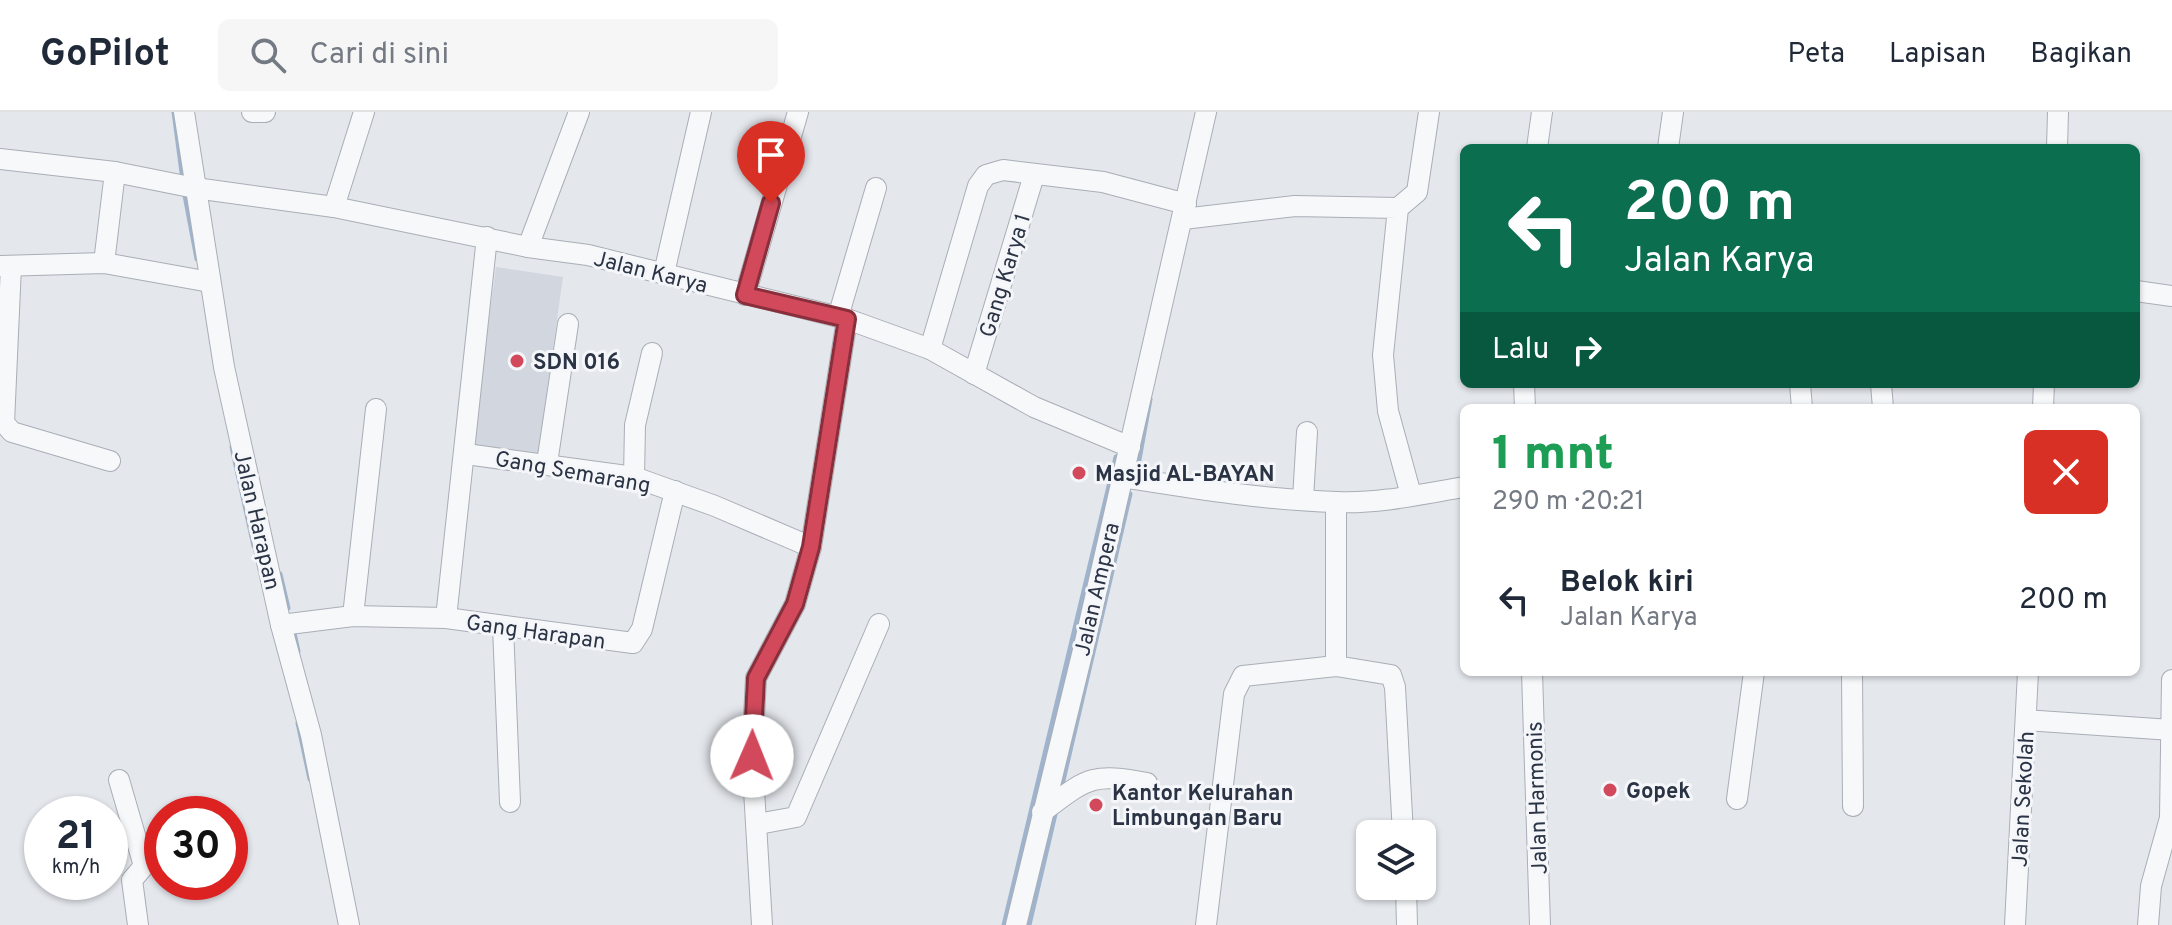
<!DOCTYPE html>
<html lang="id">
<meta charset="utf-8">
<style>
body{margin:0;font-family:Overpass,sans-serif;background:#f6f6f7;color:#1f2937;height:100vh;display:flex;flex-direction:column;font-size:30px;white-space:nowrap}
*{box-sizing:border-box;margin:0}
p{font-size:26px;color:#747a83}
.icon{flex:none;width:44px;height:44px;fill:none;stroke:currentColor;stroke-width:2;stroke-linecap:round;stroke-linejoin:round}
.map{position:relative;flex:1;overflow:hidden}
.side{position:absolute;left:1460px;top:292px;width:680px;height:272px;display:flex;flex-direction:column;background:#fff;border-radius:12px;box-shadow:0 2px 6px #0004}
.side>*{flex:none}
.guide{position:absolute;left:1460px;top:32px;width:680px;height:244px;border-radius:12px;box-shadow:0 2px 6px #0004;background:#0b6e4f;color:#fff;overflow:hidden}
.buttons{position:absolute;left:1356px;top:708px;display:grid;gap:16px}
.buttons a{display:grid;place-items:center;width:80px;height:80px;border-radius:12px;background:#fff;box-shadow:0 2px 6px #0004;font-size:40px}
.speed{position:absolute;left:24px;top:684px;display:flex;gap:16px;font-size:40px;font-weight:700;text-align:center}
.speed>*{display:grid;place-content:center;width:104px;height:104px;border-radius:50%;background:#fff;box-shadow:0 2px 6px #0004;line-height:1}
.speed small{font-size:20px;font-weight:400}
.speed .limit{border:12px solid #d22;background:#fff;color:#111}
.pin{position:absolute;display:grid;place-items:center;width:68px;height:68px;color:#fff;margin:-82px -34px;border-radius:50% 50% 50% 0;rotate:-45deg;box-shadow:0 0 8px #0007}
.pin .icon{rotate:45deg}
.me{position:absolute;width:88px;margin:-44px;rotate:1deg;stroke-linejoin:round;filter:drop-shadow(0 0 6px #0008)}
.turn{display:flex;align-items:center;gap:28px;height:168px;padding:0 32px;font-size:36px}
.turn .icon{width:104px;height:104px;stroke-width:2.5}
.turn b{display:block;font-size:56px;line-height:68px}
.then{display:flex;align-items:center;height:76px;padding:0 32px;background:#0003;gap:16px;font-size:30px}
.round{display:grid;place-items:center;flex:none;width:84px;height:84px;border-radius:12px;background:#f6f6f7}
.summary{display:flex;align-items:center;justify-content:space-between;height:136px;padding:0 32px}
h1{font-size:48px;font-weight:800;line-height:60px;color:#1e9e55}
ul{padding:0;list-style:none}
li{display:flex;align-items:center;gap:24px;height:120px;padding:0 32px}
li div{flex:1}
li b{display:block;font-size:30px}
li em{font-style:normal}
header{display:flex;align-items:center;gap:48px;box-sizing:border-box;height:112px;padding:0 40px;background:#fff;border-bottom:2px solid #e0e1e3}
header strong{font-size:38px}
nav{display:flex;gap:44px;margin-inline-start:auto;font-size:28px}
.search{width:560px;height:72px;background:#f6f6f7;display:flex;align-items:center;gap:20px;box-sizing:border-box;padding:0 28px;border-radius:12px;color:#747a83;font-size:30px}
.map>svg:first-child{display:block}
.built{fill:#d2d6de}
.lines{fill:none;stroke-linecap:round;stroke-linejoin:round}
.stream{stroke:#9fb4cc;stroke-width:5}
.minor-casing{stroke:#a9aeb7;stroke-width:22}
.minor{stroke:#f7f8fa;stroke-width:20}
.route-casing{stroke:#882f3b;stroke-width:20}
.route{stroke:#d1495b;stroke-width:14}
.poi-dot{fill:#d1495b;stroke:#f4f6f9;stroke-width:3}
.labels{text-anchor:middle;stroke-width:6;stroke-linejoin:round;paint-order:stroke}
.street-label{font-size:22px;fill:#2b3445;stroke:#f4f6f9}
.poi-label{font-size:22px;font-weight:bold;fill:#2b3445;stroke:#f4f6f9;text-anchor:start}
</style>
<header>
<strong>GoPilot</strong>
<div class="search"><svg class="icon" aria-label="search" viewBox="0 0 24 24"><circle cx="10" cy="10" r="6"/><path d="M15 15l6 6"/></svg>Cari di sini</div>
<nav><a>Peta</a><a>Lapisan</a><a>Bagikan</a></nav>
</header>
<div class="map">
<svg width="2172" height="813" viewBox="0 0 2172 813">
<rect width="100%" height="100%" fill="#e4e7ec"/>
<path class="built" d="M 496,155 L 563,165 L 538,342 L 472,333 Z"/>
<g class="lines">
<g class="stream">
<path d="M 174,0 L 183,68"/>
<path d="M 184,78 L 197,147"/>
<path d="M 232,335 L 254,434"/>
<path d="M 1138,353 L 1150,287"/>
<path d="M 280,462 L 288,496"/>
<path d="M 294,521 L 298,539"/>
<path d="M 298,611 L 310,667"/>
<path d="M 1061,677 L 1130,382"/>
<path d="M 1004,813 L 1116,345"/>
<path d="M 1029,813 L 1056,698"/>
</g>
<g class="minor-casing">
<g id="minor">
<path d="M 184,0 L 224,255 L 281,513 L 311,623 L 349,813"/>
<path d="M 252,0 L 265,0"/>
<path d="M 1537,36 L 1542,0"/>
<path d="M 1668,36 L 1673,0"/>
<path d="M 2057,36 L 2058,0"/>
<path d="M 0,47 L 115,60 L 195,76 L 334,95 L 528,135 L 588,143 L 847,207 L 930,237 L 1034,295 L 1130,335"/>
<path d="M 334,95 L 364,0"/>
<path d="M 1398,96 L 1417,80 L 1429,0"/>
<path d="M 1183,107 L 1295,94 L 1398,96 L 1383,243 L 1388,299 L 1411,383"/>
<path d="M 528,135 L 579,0"/>
<path d="M 104,151 L 115,60"/>
<path d="M 0,154 L 104,151 L 210,170"/>
<path d="M 11,154 L 4,311 L 12,320 L 110,349"/>
<path d="M 664,161 L 701,0"/>
<path d="M 2136,179 L 2172,184"/>
<path d="M 745,183 L 798,0"/>
<path d="M 838,205 L 876,76"/>
<path d="M 930,237 L 978,74 L 986,63 L 1003,58 L 1103,70 L 1186,92"/>
<path d="M 974,262 L 1034,63"/>
<path d="M 1524,272 L 1525,296"/>
<path d="M 1800,272 L 1802,296"/>
<path d="M 1881,272 L 1883,296"/>
<path d="M 2043,296 L 2044,272"/>
<path d="M 466,342 L 634,365 L 715,394 L 811,435"/>
<path d="M 547,351 L 568,212"/>
<path d="M 634,365 L 635,313 L 652,241"/>
<path d="M 1122,365 C 1192,376 1264,388 1336,390 C 1379,392 1422,382 1464,375"/>
<path d="M 1303,387 L 1307,320"/>
<path d="M 353,504 L 376,297"/>
<path d="M 446,506 L 487,125"/>
<path d="M 281,513 L 353,504 L 446,506 L 633,531 L 642,517 L 675,379"/>
<path d="M 503,514 L 510,690"/>
<path d="M 1336,554 L 1336,390"/>
<path d="M 1532,560 L 1540,813"/>
<path d="M 1852,560 L 1853,694"/>
<path d="M 2026,608 L 2172,618"/>
<path d="M 119,668 L 144,754 L 132,768 L 138,813"/>
<path d="M 1737,687 L 1754,560"/>
<path d="M 1042,700 C 1087,667 1090,660 1147,671"/>
<path d="M 758,712 L 796,705 L 879,512"/>
<path d="M 1406,774 L 1407,813"/>
<path d="M 762,813 L 752,644 L 756,566 L 795,492 L 811,435 L 847,207"/>
<path d="M 1016,813 L 1084,534 L 1206,0"/>
<path d="M 1206,813 L 1234,582 L 1243,564 L 1336,554 L 1391,563 L 1395,575 L 1403,722"/>
<path d="M 2015,813 L 2028,560"/>
<path d="M 2148,813 L 2151,774 L 2170,706 L 2172,568"/>
</g>
</g>
<use href="#minor" class="minor"/>
</g>
<g class="lines">
<g class="route-casing">
<path id="route" d="M 752,644 L 756,566 L 795,492 L 811,435 L 847,207 L 745,183 L 771,91"/>
</g>
<use href="#route" class="route"/>
</g>
<g class="poi-dot">
<circle cx="517" cy="249" r="8"/>
<circle cx="1079" cy="361" r="8"/>
<circle cx="1610" cy="678" r="8"/>
<circle cx="1096" cy="693" r="8"/>
</g>
<g class="labels">
<g class="street-label">
<text transform="translate(651 159) rotate(14)" y="8">Jalan Karya</text>
<text transform="translate(1004 163) rotate(-73)" y="8">Gang Karya 1</text>
<text transform="translate(573 359) rotate(10)" y="8">Gang Semarang</text>
<text transform="translate(258 408) rotate(77)" y="8">Jalan Harapan</text>
<text transform="translate(1096 477) rotate(-77)" y="8">Jalan Ampera</text>
<text transform="translate(536 519) rotate(8)" y="8">Gang Harapan</text>
<text transform="translate(1536 686) rotate(-92)" y="8">Jalan Harmonis</text>
<text transform="translate(2022 687) rotate(-87)" y="8">Jalan Sekolah</text>
</g>
<g class="poi-label">
<text x="533" y="257">SDN 016</text>
<text x="1095" y="369">Masjid AL-BAYAN</text>
<text x="1626" y="686">Gopek</text>
<text x="1112" y="688">Kantor Kelurahan<tspan x="1112" dy="25">Limbungan Baru</tspan></text>
</g>
</g>
</svg>
<div class="buttons">
<a><svg class="icon" aria-label="layers" viewBox="0 0 24 24"><path d="M12 4l9 5-9 5-9-5zM3 14l9 5 9-5"/></svg></a>
</div>
<div class="speed"><div>21<small>km/h</small></div><div class="limit">30</div></div>
<div class="pin" style="left:771px;top:91px;background:#d93025"><svg class="icon" aria-label="arrive" viewBox="0 0 24 24"><path d="M6 21V4h12l-3 4 3 4H6"/></svg></div>
<svg class="me" style="left:752px;top:644px" viewBox="-20 -20 40 40"><circle r="19" fill="#fff"/><path d="M0-13L10 11 0 6-10 11z" fill="#d1495b"/></svg>
<div class="guide">
<div class="turn"><svg class="icon" aria-label="left" viewBox="0 0 24 24"><path d="M17 20v-9H6M10 6l-5 5 5 5"/></svg><div><b>200 m</b>Jalan Karya</div></div>
<div class="then">Lalu<svg class="icon" aria-label="right" viewBox="0 0 24 24"><path d="M7 20v-9h11M14 6l5 5-5 5"/></svg></div>
</div>
<section class="side">
<div class="summary"><div><h1>1 mnt</h1><p>290 m · 20:21</p></div><a class="round" style="background:#d93025;color:#fff"><svg class="icon" aria-label="close" viewBox="0 0 24 24"><path d="M6 6l12 12M18 6L6 18"/></svg></a></div>
<ul>
<li><svg class="icon" aria-label="left" viewBox="0 0 24 24"><path d="M17 20v-9H6M10 6l-5 5 5 5"/></svg><div><b>Belok kiri</b><p>Jalan Karya</p></div><em>200 m</em></li>
</ul>
</section>
</div>
